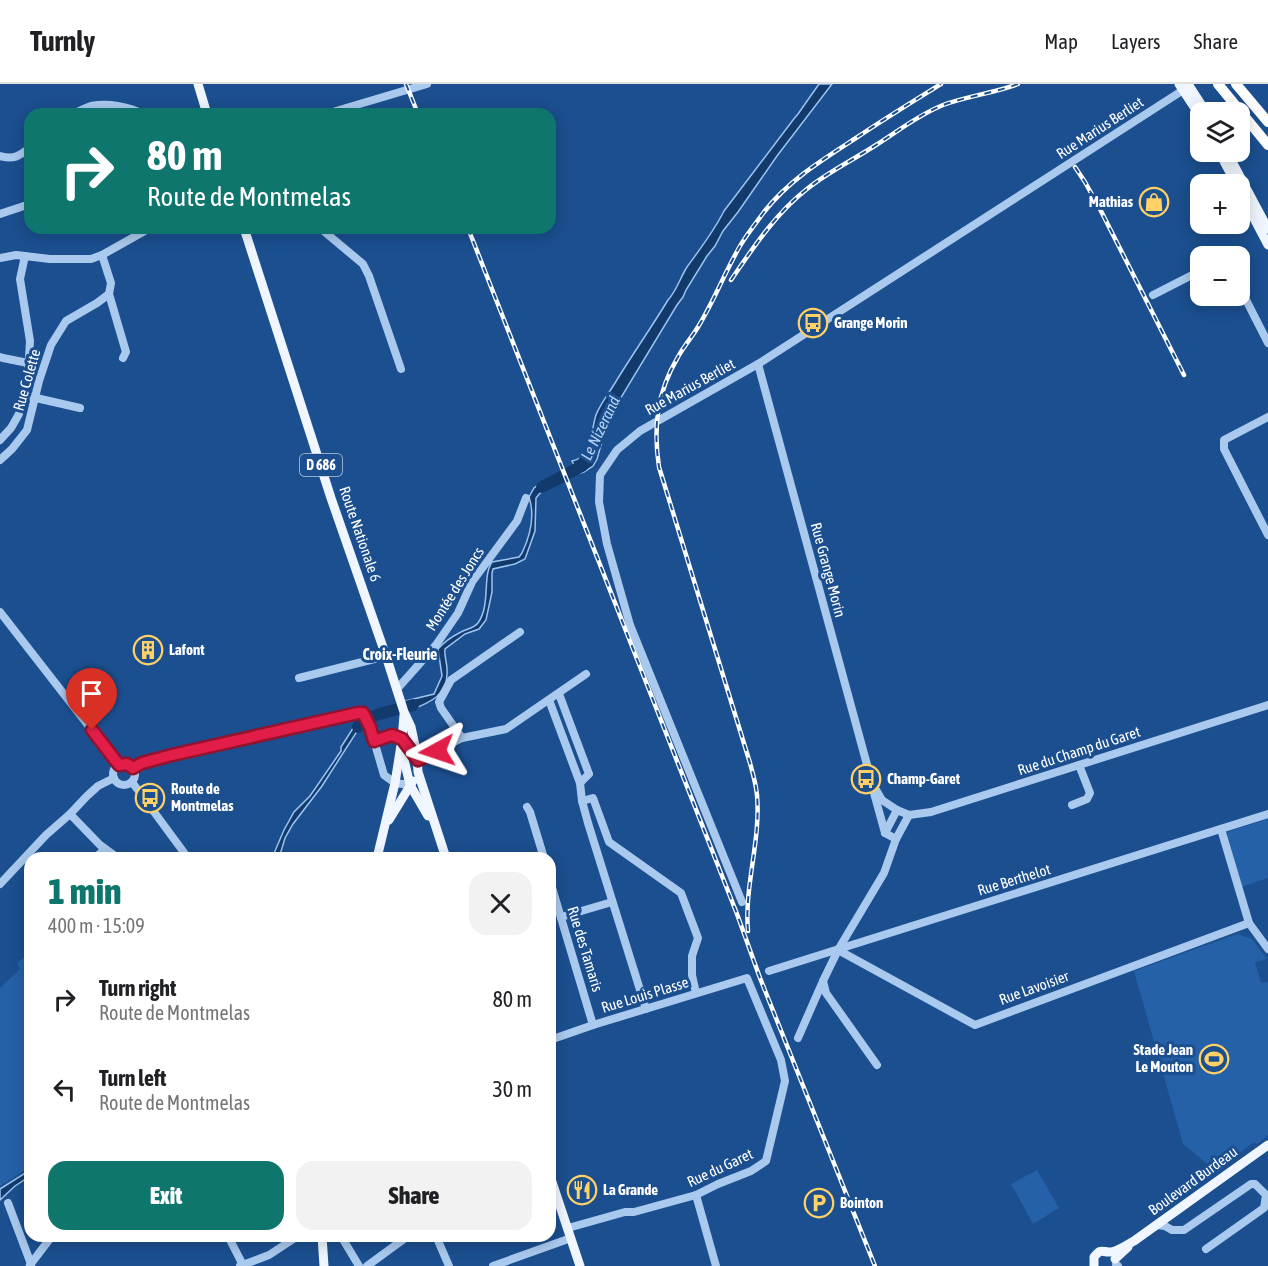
<!DOCTYPE html>
<meta charset="utf-8">
<style>
body{margin:0;font-family:"Asap Condensed",sans-serif;background:#f2f2f2;color:#202124;height:100vh;display:flex;flex-direction:column;font-size:22px;white-space:nowrap}
*{box-sizing:border-box;margin:0}
p{font-size:20px;color:#757577}
.icon{flex:none;width:33px;height:33px;fill:none;stroke:currentColor;stroke-width:2;stroke-linecap:round;stroke-linejoin:round}
.map{position:relative;flex:1;overflow:hidden}
.drawer{position:absolute;left:24px;top:768px;width:532px;height:390px;display:flex;flex-direction:column;background:#fff;border-radius:18px;box-shadow:0 3px 15px #0003}
.drawer>*{flex:none}
.guide{position:absolute;left:24px;top:24px;width:532px;height:126px;border-radius:18px;box-shadow:0 3px 15px #0003;background:#0f766e;color:#fff;overflow:hidden}
.fabs{position:absolute;left:1190px;top:18px;display:grid;gap:12px}
.fabs a{display:grid;place-items:center;width:60px;height:60px;border-radius:12px;background:#fff;box-shadow:0 3px 15px #0003;font-size:30px}
.pin{position:absolute;display:grid;place-items:center;width:51px;height:51px;color:#fff;margin:-62px -26px;border-radius:50% 50% 50% 0;rotate:-45deg;box-shadow:0 0 6px #0007}
.pin .icon{rotate:45deg}
.me{position:absolute;width:66px;margin:-33px;rotate:265deg;stroke-linejoin:round;filter:drop-shadow(0 0 4px #0008)}
.turn{display:flex;align-items:center;gap:21px;height:126px;padding:0 24px;font-size:27px}
.turn .icon{width:78px;height:78px;stroke-width:2.5}
.turn b{display:block;font-size:42px;line-height:51px}
.round{display:grid;place-items:center;flex:none;width:63px;height:63px;border-radius:18px;background:#f2f2f2}
.overview{display:flex;align-items:center;justify-content:space-between;height:102px;padding:0 24px}
h1{font-size:36px;font-weight:800;line-height:45px;color:#0f766e}
.primary-button{display:flex;gap:12px;margin-top:auto;padding:12px 24px}
.primary-button a{flex:1;height:69px;border-radius:18px;background:#0f766e;color:#fff;font-size:24px;font-weight:800;line-height:69px;text-align:center}
.primary-button a+a{background:#f2f2f2;color:#202124}
ul{padding:0;list-style:none}
li{display:flex;align-items:center;gap:18px;height:90px;padding:0 24px}
li div{flex:1}
li b{display:block;font-size:22px}
li em{font-style:normal}
header{display:flex;align-items:center;gap:36px;box-sizing:border-box;height:84px;padding:0 30px;background:#fff;border-bottom:2px solid #e0e0e0}
header strong{font-size:28px}
nav{display:flex;gap:33px;margin-inline-start:auto;font-size:21px}
.map>svg:first-child{display:block}
.green{fill:#2461a8}
.water{fill:#123a6d;stroke:#9cc4f0;stroke-width:1.5}
.lines{fill:none;stroke-linecap:round;stroke-linejoin:round}
.river{stroke:#123a6d;stroke-width:12}
.minor{stroke:#a9c9ee;stroke-width:8}
.major{stroke:#f0f6ff;stroke-width:9}
.highway{stroke:#fff;stroke-width:10}
.rail-casing{stroke:#fff;stroke-width:4.5}
.rail{stroke:#1b4f8f;stroke-width:2;stroke-dasharray:7;stroke-linecap:butt}
.route-casing{stroke:#92132f;stroke-width:15}
.route{stroke:#e11d48;stroke-width:10}
.labels{text-anchor:middle;stroke-width:6;stroke-linejoin:round;paint-order:stroke}
.shield{fill:#1b4f8f;stroke:#bbcadd;stroke-width:1.5}
.shield-label{font-size:14px;font-weight:bold;fill:#fff}
.street-label{font-size:15px;fill:#fff;stroke:#1b4f8f}
.poi-label{font-size:15px;font-weight:bold;fill:#fff;stroke:#1b4f8f;text-anchor:start}
.water-label{font-size:16px;font-style:italic;fill:#b5d3f5;stroke:#1b4f8f}
.neighbourhood-label{font-size:16px;font-weight:bold;fill:#fff;stroke:#1b4f8f}
</style>
<header>
<strong>Turnly</strong>
<nav><a>Map</a><a>Layers</a><a>Share</a></nav>
</header>
<div class="map">
<svg width="1268" height="1182" viewBox="0 0 1268 1182">
<rect width="100%" height="100%" fill="#1b4f8f"/>
<g class="green">
<path d="M 1268,735 L 1268,794 L 1241,803 L 1227,748 Z"/>
<path d="M 1237,850 L 1252,855 L 1267,875 L 1255,878 L 1261,899 L 1268,898 L 1268,1051 L 1257,1060 L 1254,1058 L 1216,1087 L 1183,1060 L 1134,887 Z"/>
<path d="M 30,869 L 30,1083 L 0,1102 L 0,904 L 20,885 L 17,879 Z"/>
<path d="M 1037,1086 L 1059,1124 L 1033,1140 L 1011,1100 Z"/>
</g>
<g class="water">
<path d="M 819,0 L 832,0 L 777,72 L 738,128 L 723,147 L 715,162 L 707,172 L 686,206 L 683,213 L 677,221 L 617,320 L 607,340 L 597,375 L 593,382 L 584,388 L 573,391 L 575,383 L 572,377 C 592,374 591,346 596,331 C 600,320 609,309 615,299 C 632,271 651,244 668,216 C 677,206 680,194 687,183 C 700,165 714,147 724,127 L 793,36 L 798,30 Z"/>
<path d="M 555,392 L 557,396 L 545,407 L 540,409 L 536,414 L 535,447 L 525,475 L 515,480 L 493,485 L 492,489 L 492,508 L 486,536 L 479,545 L 465,550 L 445,565 C 444,572 447,578 447,585 C 449,612 429,619 408,627 L 405,617 L 434,610 L 442,592 L 438,565 C 444,558 453,552 461,548 C 467,545 474,544 478,539 C 491,521 482,492 492,478 L 519,473 L 522,469 C 530,452 535,431 529,413 L 534,404 L 538,401 Z"/>
<path d="M 391,623 L 393,630 L 380,633 L 372,636 L 369,627 Z"/>
<path d="M 361,635 L 363,640 L 361,641 L 322,702 L 293,740 L 285,754 L 279,774 L 272,774 L 284,746 L 294,728 L 310,712 L 341,667 L 341,663 L 357,638 Z"/>
<path d="M 30,1086 L 30,1092 L 15,1102 L 0,1116 L 0,1105 Z"/>
</g>
<g class="lines">
<g class="river">
<path d="M 542,403 L 582,382 L 585,376"/>
<path d="M 358,643 L 364,634 L 413,621"/>
</g>
<g class="minor">
<path d="M 73,30 C 79,27 85,24 91,22 C 108,19 128,22 143,30"/>
<path d="M 326,30 L 427,0"/>
<path d="M 0,72 C 14,76 19,72 30,64"/>
<path d="M 0,130 L 30,120"/>
<path d="M 320,144 L 363,180 L 369,192 L 401,285"/>
<path d="M 0,174 L 16,171 L 50,175 L 91,175 L 102,171 L 150,144"/>
<path d="M 1239,202 L 1268,259"/>
<path d="M 109,210 L 126,268 L 123,274"/>
<path d="M 1153,211 L 1200,187"/>
<path d="M 0,273 L 3,274 L 28,279"/>
<path d="M 758,280 L 872,699 L 882,716 L 897,726 L 909,731 L 931,728 L 1268,621"/>
<path d="M 23,311 L 80,324"/>
<path d="M 1268,333 L 1224,356 L 1224,365 L 1268,451"/>
<path d="M 0,356 L 11,344 L 19,330 L 28,289 L 30,257 L 20,195 L 25,172"/>
<path d="M 0,376 L 12,365 L 27,346 L 39,297 L 51,261 L 66,237 L 97,219 L 109,210 L 111,199 L 102,171"/>
<path d="M 0,528 L 119,681"/>
<path d="M 299,594 L 386,572"/>
<path d="M 397,605 L 436,561 L 458,529 L 472,498 L 517,437 L 526,414"/>
<path d="M 549,616 L 580,699 L 589,690 L 559,610"/>
<path d="M 462,654 L 506,645 L 586,590"/>
<path d="M 374,657 L 392,651 L 402,655 L 418,676 L 462,654 L 441,624 L 439,618 L 451,596 L 520,548"/>
<circle cx="124" cy="690" r="11"/>
<path d="M 133,684 L 142,679 L 172,671 L 363,629 L 370,643 L 384,691 L 395,699 L 410,701"/>
<path d="M 132,698 L 188,774"/>
<path d="M 580,699 L 582,717 L 588,739 L 646,925"/>
<path d="M 874,709 L 885,749"/>
<path d="M 582,717 L 593,714 L 609,758 L 681,809 L 698,854 L 692,872 L 692,891 L 696,909"/>
<path d="M 1072,721 L 1087,715 L 1090,709 L 1079,681"/>
<path d="M 527,723 L 530,728 L 544,774"/>
<path d="M 70,730 L 100,761 L 118,774"/>
<path d="M 1221,745 L 1249,839 L 1268,865"/>
<path d="M 896,755 L 885,749 L 897,726"/>
<path d="M 95,774 L 105,765"/>
<path d="M 550,797 L 593,941"/>
<path d="M 0,800 L 46,751 L 70,730 L 87,712 L 98,702 L 114,694"/>
<path d="M 742,818 L 630,541 L 607,460 L 599,418 L 600,391 L 617,366 L 640,347 L 758,280 L 1188,3"/>
<path d="M 561,833 L 612,818"/>
<path d="M 838,866 L 975,941 L 1249,839"/>
<path d="M 769,887 L 1268,730"/>
<path d="M 798,954 L 823,897"/>
<path d="M 550,956 L 593,941 L 747,894 L 781,976 L 785,997 L 766,1077 L 751,1087 L 718,1100 L 696,1111 L 634,1128 L 625,1128 L 568,1144"/>
<path d="M 877,981 L 826,909 L 823,897 L 838,866 L 884,789 L 896,755 L 909,731"/>
<path d="M 696,1111 L 716,1182"/>
<path d="M 8,1119 L 31,1180"/>
<path d="M 1157,1141 L 1165,1142 L 1172,1146 L 1184,1146 L 1251,1100 L 1255,1100 L 1266,1111 L 1264,1124 L 1206,1165"/>
<path d="M 228,1152 L 243,1181"/>
<path d="M 341,1152 L 359,1182"/>
<path d="M 436,1152 L 449,1182"/>
<path d="M 1116,1180 L 1118,1182"/>
<path d="M 30,1181 L 52,1152"/>
<path d="M 240,1182 L 269,1171 L 298,1152"/>
<path d="M 367,1182 L 408,1152"/>
<path d="M 493,1182 L 571,1154"/>
</g>
<g class="major">
<path d="M 198,0 L 207,30"/>
<path d="M 1179,0 L 1200,32"/>
<path d="M 1188,0 L 1206,28"/>
<path d="M 1219,68 L 1236,100"/>
<path d="M 1227,68 L 1268,145"/>
<path d="M 1239,106 L 1268,161"/>
<path d="M 244,144 L 331,414 L 386,572 L 404,628 L 411,643 L 417,671 L 418,688 L 446,774"/>
<path d="M 402,667 L 410,701 L 428,732"/>
<path d="M 389,736 L 413,697"/>
<path d="M 377,774 L 395,699 L 402,655 L 404,631"/>
<path d="M 550,1092 L 580,1182"/>
<path d="M 322,1152 L 324,1182"/>
<path d="M 1115,1175 L 1128,1163"/>
<path d="M 1094,1182 L 1094,1173 C 1102,1163 1102,1169 1111,1168 C 1118,1167 1128,1160 1134,1157 L 1268,1061"/>
</g>
<g class="highway">
<path d="M 1218,0 L 1268,61"/>
<path d="M 1236,0 L 1268,38"/>
</g>
<g class="rail-casing">
<g id="rail">
<path d="M 406,0 L 418,30"/>
<path d="M 1075,83 L 1085,98 L 1101,127 L 1184,291"/>
<path d="M 468,144 L 737,830 L 760,894 L 875,1182"/>
<path d="M 731,196 C 753,164 775,130 807,105 C 828,88 853,76 876,61 C 898,47 920,30 943,21 C 968,12 994,9 1018,0"/>
<path d="M 748,847 C 744,802 761,757 757,711 C 756,700 753,690 750,679 L 659,383 C 653,343 657,308 678,273 C 684,262 692,253 698,243 C 714,217 725,188 740,162 C 747,150 756,139 764,128 C 789,96 822,76 856,54 C 884,35 912,18 941,0"/>
</g>
</g>
<use href="#rail" class="rail"/>
</g>
<g class="lines">
<g class="route-casing">
<path id="route" d="M 92,646 L 119,681 L 127,680 L 133,684 L 142,679 L 172,671 L 358,629 L 363,629 L 370,643 L 374,657 L 392,651 L 402,655 L 418,676 L 437,667"/>
</g>
<use href="#route" class="route"/>
</g>
<defs>
<g id="shop-ring" transform="scale(1.5)"><circle r="9.5" fill="#1b4f8f" stroke="#ffd166" stroke-width="1.5"/><path d="M-5-2.5h2.3a2.7 3.5 0 0 1 5.4 0H5L5.5 6h-11ZM-1.5-2.5h3a1.5 2.3 0 0 0-3 0Z" fill="#ffd166"/></g>
<g id="bus-ring" transform="scale(1.5)"><circle r="9.5" fill="#1b4f8f" stroke="#ffd166" stroke-width="1.5"/><path d="M-5-6H5V4H4V6H2V4H-2V6H-4V4H-5ZM-3.5-4V0h7V-4ZM-3.5 1.2v1.5H-2V1.2ZM2 1.2v1.5H3.5V1.2Z" fill="#ffd166"/></g>
<g id="building-ring" transform="scale(1.5)"><circle r="9.5" fill="#1b4f8f" stroke="#ffd166" stroke-width="1.5"/><path d="M-4-6H4V6H1V3H-1V6H-4ZM-2.5-4.3h1.7v1.8h-1.7ZM.8-4.3h1.7v1.8H.8ZM-2.5-1h1.7V.8h-1.7ZM.8-1h1.7V.8H.8Z" fill="#ffd166"/></g>
<g id="stadium-ring" transform="scale(1.5)"><circle r="9.5" fill="#1b4f8f" stroke="#ffd166" stroke-width="1.5"/><path d="M0-5a6.5 5 0 1 0 0 10a6.5 5 0 1 0 0-10ZM-3.5-1.8h7v3.6h-7Z" fill="#ffd166"/></g>
<g id="restaurant-ring" transform="scale(1.5)"><circle r="9.5" fill="#1b4f8f" stroke="#ffd166" stroke-width="1.5"/><path d="M-5-6h1v4h1v-4h1v4h1v-4h1v5L-1.5 .5V6h-2V.5L-5-1ZM5-6V6H3V1.5H1.5Q1.5-4 5-6Z" fill="#ffd166"/></g>
<g id="parking-ring" transform="scale(1.5)"><circle r="9.5" fill="#1b4f8f" stroke="#ffd166" stroke-width="1.5"/><path d="M-3.5-5.5H1a3.5 3.5 0 0 1 0 7H-1V5.5H-3.5ZM-1-3.4V-.6H.8a1.4 1.4 0 0 0 0-2.8Z" fill="#ffd166"/></g>
</defs>
<g fill-rule="evenodd">
<use href="#shop-ring" x="1154" y="118"/>
<use href="#bus-ring" x="813" y="239"/>
<use href="#building-ring" x="148" y="566"/>
<use href="#bus-ring" x="866" y="695"/>
<use href="#bus-ring" x="150" y="714"/>
<use href="#stadium-ring" x="1214" y="975"/>
<use href="#restaurant-ring" x="582" y="1106"/>
<use href="#parking-ring" x="819" y="1119"/>
</g>
<g class="labels">
<rect class="shield" x="300" y="370" width="42" height="22" rx="4.5"/>
<g class="shield-label">
<text x="321" y="386">D 686</text>
</g>
<g class="street-label">
<text transform="translate(1100 44) rotate(-33)" y="5">Rue Marius Berliet</text>
<text transform="translate(27 296) rotate(-74)" y="5">Rue Colette</text>
<text transform="translate(690 303) rotate(-29)" y="5">Rue Marius Berliet</text>
<text transform="translate(360 450) rotate(71)" y="5">Route Nationale 6</text>
<text transform="translate(828 486) rotate(75)" y="5">Rue Grange Morin</text>
<text transform="translate(455 505) rotate(-58)" y="5">Montée des Joncs</text>
<text transform="translate(1079 667) rotate(-18)" y="5">Rue du Champ du Garet</text>
<text transform="translate(1014 796) rotate(-17)" y="5">Rue Berthelot</text>
<text transform="translate(585 865) rotate(73)" y="5">Rue des Tamaris</text>
<text transform="translate(1034 904) rotate(-20)" y="5">Rue Lavoisier</text>
<text transform="translate(645 911) rotate(-17)" y="5">Rue Louis Plasse</text>
<text transform="translate(720 1084) rotate(-25)" y="5">Rue du Garet</text>
<text transform="translate(1193 1097) rotate(-36)" y="5">Boulevard Burdeau</text>
</g>
<g class="poi-label">
<text x="1133" y="123" text-anchor="end">Mathias</text>
<text x="834" y="244">Grange Morin</text>
<text x="169" y="571">Lafont</text>
<text x="887" y="700">Champ-Garet</text>
<text x="171" y="710">Route de<tspan x="171" dy="17">Montmelas</tspan></text>
<text x="1193" y="971" text-anchor="end">Stade Jean<tspan x="1193" dy="17">Le Mouton</tspan></text>
<text x="603" y="1111">La Grande</text>
<text x="840" y="1124">Bointon</text>
</g>
<g class="water-label">
<text transform="translate(600 344) rotate(-64)" y="6">Le Nizerand</text>
</g>
<g class="neighbourhood-label">
<text x="400" y="576">Croix-Fleurie</text>
</g>
</g>
</svg>
<div class="fabs">
<a><svg class="icon" aria-label="layers" viewBox="0 0 24 24"><path d="M12 4l9 5-9 5-9-5zM3 14l9 5 9-5"/></svg></a>
<a>+</a>
<a>−</a>
</div>
<div class="pin" style="left:92px;top:646px;background:#d93025"><svg class="icon" aria-label="arrive" viewBox="0 0 24 24"><path d="M6 21V4h12l-3 4 3 4H6"/></svg></div>
<svg class="me" style="left:437px;top:667px" viewBox="-20 -20 40 40"><path d="M0-17L14 15 0 8-14 15z" fill="#e11d48" stroke="#fff" stroke-width="4"/></svg>
<div class="guide">
<div class="turn"><svg class="icon" aria-label="right" viewBox="0 0 24 24"><path d="M7 20v-9h11M14 6l5 5-5 5"/></svg><div><b>80 m</b>Route de Montmelas</div></div>
</div>
<section class="drawer">
<div class="overview"><div><h1>1 min</h1><p>400 m · 15:09</p></div><a class="round"><svg class="icon" aria-label="close" viewBox="0 0 24 24"><path d="M6 6l12 12M18 6L6 18"/></svg></a></div>
<ul>
<li><svg class="icon" aria-label="right" viewBox="0 0 24 24"><path d="M7 20v-9h11M14 6l5 5-5 5"/></svg><div><b>Turn right</b><p>Route de Montmelas</p></div><em>80 m</em></li>
<li><svg class="icon" aria-label="left" viewBox="0 0 24 24"><path d="M17 20v-9H6M10 6l-5 5 5 5"/></svg><div><b>Turn left</b><p>Route de Montmelas</p></div><em>30 m</em></li>
</ul>
<div class="primary-button"><a>Exit</a><a>Share</a></div>
</section>
</div>
